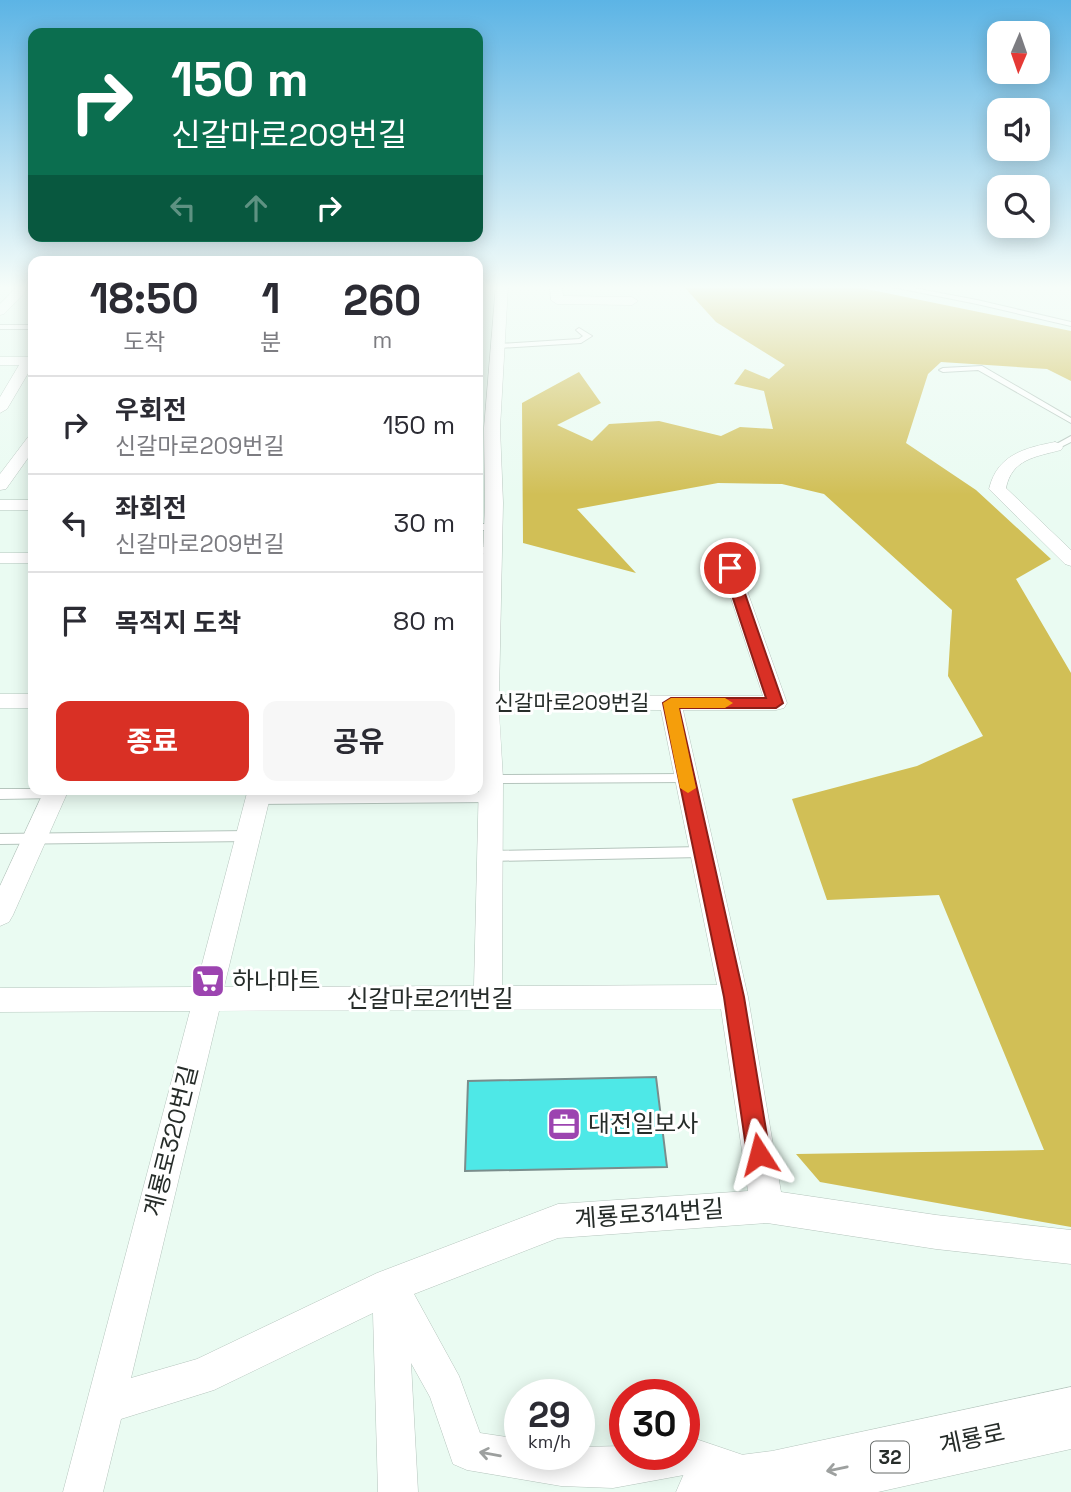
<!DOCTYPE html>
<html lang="ko">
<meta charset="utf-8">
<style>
body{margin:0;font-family:"Space Grotesk","Noto Sans KR",sans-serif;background:#f7f7f7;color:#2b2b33;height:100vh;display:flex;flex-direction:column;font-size:26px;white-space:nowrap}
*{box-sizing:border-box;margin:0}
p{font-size:23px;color:#7c7c81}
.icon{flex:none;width:38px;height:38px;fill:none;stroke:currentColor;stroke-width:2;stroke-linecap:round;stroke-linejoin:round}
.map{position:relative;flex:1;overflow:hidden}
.details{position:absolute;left:28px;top:256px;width:455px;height:539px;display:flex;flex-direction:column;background:#fff;border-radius:14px;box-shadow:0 4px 18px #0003}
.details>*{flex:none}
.top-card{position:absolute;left:28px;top:28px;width:455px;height:214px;border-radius:14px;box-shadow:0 4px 18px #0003;background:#0b6e4f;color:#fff;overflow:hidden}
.needle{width:46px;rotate:182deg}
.tools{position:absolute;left:987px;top:21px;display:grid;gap:14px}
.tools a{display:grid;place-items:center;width:63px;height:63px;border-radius:14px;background:#fff;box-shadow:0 4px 18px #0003;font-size:35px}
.speed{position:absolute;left:504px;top:1379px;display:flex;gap:14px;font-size:35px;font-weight:700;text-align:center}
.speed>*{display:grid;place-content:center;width:91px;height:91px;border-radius:50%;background:#fff;box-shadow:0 4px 18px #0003;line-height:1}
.speed small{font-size:18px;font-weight:400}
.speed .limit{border:10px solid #d22;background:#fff;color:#111}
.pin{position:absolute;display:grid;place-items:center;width:60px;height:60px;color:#fff;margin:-30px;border:4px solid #fff;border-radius:50%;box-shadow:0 2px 7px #0007}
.me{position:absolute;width:77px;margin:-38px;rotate:351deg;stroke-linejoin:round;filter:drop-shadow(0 0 5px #0008)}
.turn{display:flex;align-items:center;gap:24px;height:147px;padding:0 28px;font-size:32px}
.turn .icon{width:91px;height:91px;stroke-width:2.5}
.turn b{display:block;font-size:49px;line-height:60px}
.lanes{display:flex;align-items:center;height:66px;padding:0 28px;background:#0003;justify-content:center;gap:35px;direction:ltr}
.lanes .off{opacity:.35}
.eta{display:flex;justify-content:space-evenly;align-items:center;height:119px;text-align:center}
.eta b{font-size:42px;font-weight:700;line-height:49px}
.button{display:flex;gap:14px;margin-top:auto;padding:14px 28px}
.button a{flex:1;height:80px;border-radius:14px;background:#d93025;color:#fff;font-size:28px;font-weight:700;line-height:80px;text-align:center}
.button a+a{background:#f7f7f7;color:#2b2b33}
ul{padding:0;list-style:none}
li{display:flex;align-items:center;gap:21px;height:98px;padding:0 28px;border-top:2px solid #e1e1e2}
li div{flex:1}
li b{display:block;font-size:26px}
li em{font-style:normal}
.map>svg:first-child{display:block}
.forest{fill:#d1bf56}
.building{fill:#4ee8e7;stroke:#7a8d8c;stroke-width:2}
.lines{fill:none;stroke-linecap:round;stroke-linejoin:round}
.service-casing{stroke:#b5c5bd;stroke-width:2}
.minor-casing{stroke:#b5c5bd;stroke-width:1}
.primary-casing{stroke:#b5c5bd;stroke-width:1}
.service{fill:#fff;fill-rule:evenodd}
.minor{fill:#fff;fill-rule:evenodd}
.primary{fill:#fff;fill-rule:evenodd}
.oneway{stroke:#9da09f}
.route{fill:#d93025;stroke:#8d1f18;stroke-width:2}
.slow{fill:#f59e0b}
.labels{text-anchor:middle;stroke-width:6;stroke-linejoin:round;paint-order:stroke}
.shield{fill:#fff;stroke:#676b69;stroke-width:2}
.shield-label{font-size:19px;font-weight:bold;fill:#262c29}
.street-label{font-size:21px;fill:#262c29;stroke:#fff}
.near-poi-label{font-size:24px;fill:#262c29;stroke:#fff;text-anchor:start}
.near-street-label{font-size:24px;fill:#262c29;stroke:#fff}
</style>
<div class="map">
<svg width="1071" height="1492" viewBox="0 0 1071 1492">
<rect width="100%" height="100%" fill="#eafbf2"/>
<path class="forest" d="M 680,286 L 852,286 L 1071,331 L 1071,381 L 1047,369 L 941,362 L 928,374 L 906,443 L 976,490 L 1051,559 L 1016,579 L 1071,673 L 1071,1227 L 820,1182 L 796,1154 L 1044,1150 L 939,895 L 827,900 L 792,799 L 917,766 L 983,736 L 948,676 L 952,610 L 824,494 L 782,484 L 718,483 L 577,509 L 636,573 L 523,543 L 522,403 L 579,372 L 601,403 L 557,425 L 592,441 L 609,424 L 659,421 L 721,436 L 740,427 L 773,429 L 764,391 L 734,384 L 745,369 L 769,379 L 785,365 L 716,322 L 686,289 Z"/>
<path class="building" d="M 656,1077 L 667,1167 L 465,1171 L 468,1081 Z"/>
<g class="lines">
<g class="service-casing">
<g id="service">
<path d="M 887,286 L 903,286 L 977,300 L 1071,322 L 1071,326 L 977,304 Z"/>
<rect x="0" y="325" width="33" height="4"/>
<path d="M 579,328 L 592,336 L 581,343 L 498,348 L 494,346 L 498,344 L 579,339 L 583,336 L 576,330 Z"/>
<path d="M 982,366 L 1071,418 L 1071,423 L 978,370 L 943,372 L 939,370 L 943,368 Z"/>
<path d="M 1071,436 L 1071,442 L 1055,450 L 1051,447 Z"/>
<path d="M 478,524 L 493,524 L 498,527 L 493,530 L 478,530 Z"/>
<path d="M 478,547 L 493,547 L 498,550 L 493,553 L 478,553 Z"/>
<path d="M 478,572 L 492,572 L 497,575 L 492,578 L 478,578 Z"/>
<path d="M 686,774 L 692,778 L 686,782 L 491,783 L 485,779 L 491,775 Z"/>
<path d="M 0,789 L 58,789 L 61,793 L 55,798 L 0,799 Z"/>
<path d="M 491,792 L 496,794 L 497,797 L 496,800 L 491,802 L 257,804 L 252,802 L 251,799 L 252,796 L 257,794 Z"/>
<path d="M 248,831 L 253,833 L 255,836 L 253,839 L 248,841 L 0,844 L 0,834 Z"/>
<path d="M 702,847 L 707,848 L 709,852 L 707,856 L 702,857 L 490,861 L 485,860 L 483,856 L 485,852 L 490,851 Z"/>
</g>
</g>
<g class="minor-casing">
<g id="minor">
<path d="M 18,286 L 31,286 L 4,314 L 0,315 L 0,304 Z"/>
<path d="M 496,286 L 508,286 L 500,428 L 503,503 L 499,695 L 763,696 L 721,568 L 730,562 L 739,568 L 787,703 L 784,708 L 776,710 L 683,710 L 748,997 L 781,1192 L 936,1215 L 1071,1230 L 1071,1264 L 936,1249 L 767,1223 L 558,1238 L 414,1294 L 459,1376 L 480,1433 L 520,1439 L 520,1454 L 579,1454 L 579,1447 L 625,1446 L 625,1454 L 684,1454 L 684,1435 L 746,1456 L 752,1470 L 746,1484 L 732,1490 L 684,1475 L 613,1488 L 561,1486 L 467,1470 L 453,1464 L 430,1397 L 411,1363 L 418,1492 L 378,1492 L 373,1313 L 214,1390 L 121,1419 L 103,1492 L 63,1492 L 190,1011 L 0,1012 L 0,988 L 196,987 L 248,789 L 272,789 L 224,987 L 474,986 L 479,779 L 478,688 L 485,503 L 484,428 ZM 499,709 L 661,710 L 717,985 L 502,986 L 503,779 ZM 721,1009 L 748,1191 L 558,1204 L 377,1273 L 197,1359 L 131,1378 L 219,1011 Z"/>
<path d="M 550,286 L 562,286 L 563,296 L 632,297 L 638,301 L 632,305 L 557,304 L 551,300 Z"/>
<path d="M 0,357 L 33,357 L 33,365 L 7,409 L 0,413 L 0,397 L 19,365 L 0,365 Z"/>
<path d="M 33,435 L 33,451 L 6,489 L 0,490 L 0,474 L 28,437 Z"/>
<path d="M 1055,442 L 1061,444 L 1063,447 L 1061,450 C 1035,457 1012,459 1006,488 L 1071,550 L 1071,566 L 1065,564 L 989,489 C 997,455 1024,448 1055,442 Z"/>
<rect x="0" y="500" width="33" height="10"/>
<rect x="0" y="553" width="33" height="10"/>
<rect x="0" y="694" width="33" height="14"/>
<path d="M 45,789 L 69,789 L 13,915 L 9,922 L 0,926 L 0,886 Z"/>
</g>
</g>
<g class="primary-casing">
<path id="primary" d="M 1071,1387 L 1071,1449 L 878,1492 L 676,1492 L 686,1469 L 709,1459 L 772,1451 Z"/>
</g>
<use href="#service" class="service"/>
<use href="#minor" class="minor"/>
<use href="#primary" class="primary"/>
</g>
<defs><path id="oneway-shaft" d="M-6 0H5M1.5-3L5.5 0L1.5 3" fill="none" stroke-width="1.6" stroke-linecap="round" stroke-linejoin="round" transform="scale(1.75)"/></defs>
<g class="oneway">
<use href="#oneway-shaft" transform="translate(490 1454) rotate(-170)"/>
<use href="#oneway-shaft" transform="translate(837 1469) rotate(168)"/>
</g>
<linearGradient id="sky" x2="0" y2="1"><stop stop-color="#5cb4e5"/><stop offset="0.58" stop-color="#f6fdf9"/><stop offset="1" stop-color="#f6fdf9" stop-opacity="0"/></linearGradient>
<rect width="1071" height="495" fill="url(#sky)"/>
<path class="route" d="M 730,565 L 736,568 L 783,703 L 776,708 L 679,708 L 744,997 L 770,1154 L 767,1161 L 759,1165 L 751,1161 L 747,1154 L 724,997 L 663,703 L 671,698 L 766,698 L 723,568 Z"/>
<path class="slow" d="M 671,698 L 725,698 L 733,703 L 725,708 L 679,708 L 696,788 L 688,793 L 680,788 L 663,703 Z"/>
<defs>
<g id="supermarket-square" transform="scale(1.75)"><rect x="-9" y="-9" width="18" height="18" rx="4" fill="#9c44b0" stroke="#fff"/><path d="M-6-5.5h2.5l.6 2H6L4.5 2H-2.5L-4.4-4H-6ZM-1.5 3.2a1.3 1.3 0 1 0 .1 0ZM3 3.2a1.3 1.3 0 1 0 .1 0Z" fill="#fff"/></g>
<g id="office-square" transform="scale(1.75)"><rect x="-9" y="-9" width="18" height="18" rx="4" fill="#9c44b0" stroke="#fff"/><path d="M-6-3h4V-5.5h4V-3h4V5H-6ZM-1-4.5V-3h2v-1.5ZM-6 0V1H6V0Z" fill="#fff"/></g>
</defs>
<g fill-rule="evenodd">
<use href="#supermarket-square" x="208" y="981"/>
<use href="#office-square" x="564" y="1124"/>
</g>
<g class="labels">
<rect class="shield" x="871" y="1441.5" width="38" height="31" rx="5"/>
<g class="shield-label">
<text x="890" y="1464">32</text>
</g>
<g class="street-label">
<text x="572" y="710">신갈마로209번길</text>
</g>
<g class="near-poi-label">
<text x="232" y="989">하나마트</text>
<text x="588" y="1132">대전일보사</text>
</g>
<g class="near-street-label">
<text x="430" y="1007">신갈마로211번길</text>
<text transform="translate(171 1141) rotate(-76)" y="8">계룡로320번길</text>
<text transform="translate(649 1214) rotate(-4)" y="8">계룡로314번길</text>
<text transform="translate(972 1439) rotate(-12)" y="8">계룡로</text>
</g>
</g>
</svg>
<div class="tools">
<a><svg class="needle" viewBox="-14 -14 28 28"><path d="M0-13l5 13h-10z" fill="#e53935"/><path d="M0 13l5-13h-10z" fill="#7c7c81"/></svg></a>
<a><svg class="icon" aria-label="sound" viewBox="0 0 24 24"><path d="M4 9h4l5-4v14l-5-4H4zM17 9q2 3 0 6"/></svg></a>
<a><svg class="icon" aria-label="search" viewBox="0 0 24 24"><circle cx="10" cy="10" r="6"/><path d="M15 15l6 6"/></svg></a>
</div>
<div class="speed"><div>29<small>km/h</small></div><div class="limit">30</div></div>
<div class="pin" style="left:730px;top:568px;background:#d93025"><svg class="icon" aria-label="arrive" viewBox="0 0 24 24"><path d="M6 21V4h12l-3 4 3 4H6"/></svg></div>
<svg class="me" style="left:759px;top:1154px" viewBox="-20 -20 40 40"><path d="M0-17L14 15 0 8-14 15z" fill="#d93025" stroke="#fff" stroke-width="4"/></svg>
<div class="top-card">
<div class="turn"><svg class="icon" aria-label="right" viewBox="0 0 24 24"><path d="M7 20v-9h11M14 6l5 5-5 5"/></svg><div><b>150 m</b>신갈마로209번길</div></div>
<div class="lanes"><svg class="icon off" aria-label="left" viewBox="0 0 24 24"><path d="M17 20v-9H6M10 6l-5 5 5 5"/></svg><svg class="icon off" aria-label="ahead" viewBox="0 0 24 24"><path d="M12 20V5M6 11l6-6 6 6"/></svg><svg class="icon" aria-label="right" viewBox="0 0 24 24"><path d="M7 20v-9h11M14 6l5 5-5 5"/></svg></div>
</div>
<section class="details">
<div class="eta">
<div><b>18:50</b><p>도착</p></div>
<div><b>1</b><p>분</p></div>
<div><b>260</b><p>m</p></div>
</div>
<ul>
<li><svg class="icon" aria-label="right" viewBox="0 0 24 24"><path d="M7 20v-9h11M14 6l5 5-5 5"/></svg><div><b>우회전</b><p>신갈마로209번길</p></div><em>150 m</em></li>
<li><svg class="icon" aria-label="left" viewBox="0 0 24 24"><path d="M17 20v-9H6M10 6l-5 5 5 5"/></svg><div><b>좌회전</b><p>신갈마로209번길</p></div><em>30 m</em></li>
<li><svg class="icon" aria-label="arrive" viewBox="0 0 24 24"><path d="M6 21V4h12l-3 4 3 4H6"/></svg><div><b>목적지 도착</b></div><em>80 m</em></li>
</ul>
<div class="button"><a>종료</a><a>공유</a></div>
</section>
</div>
